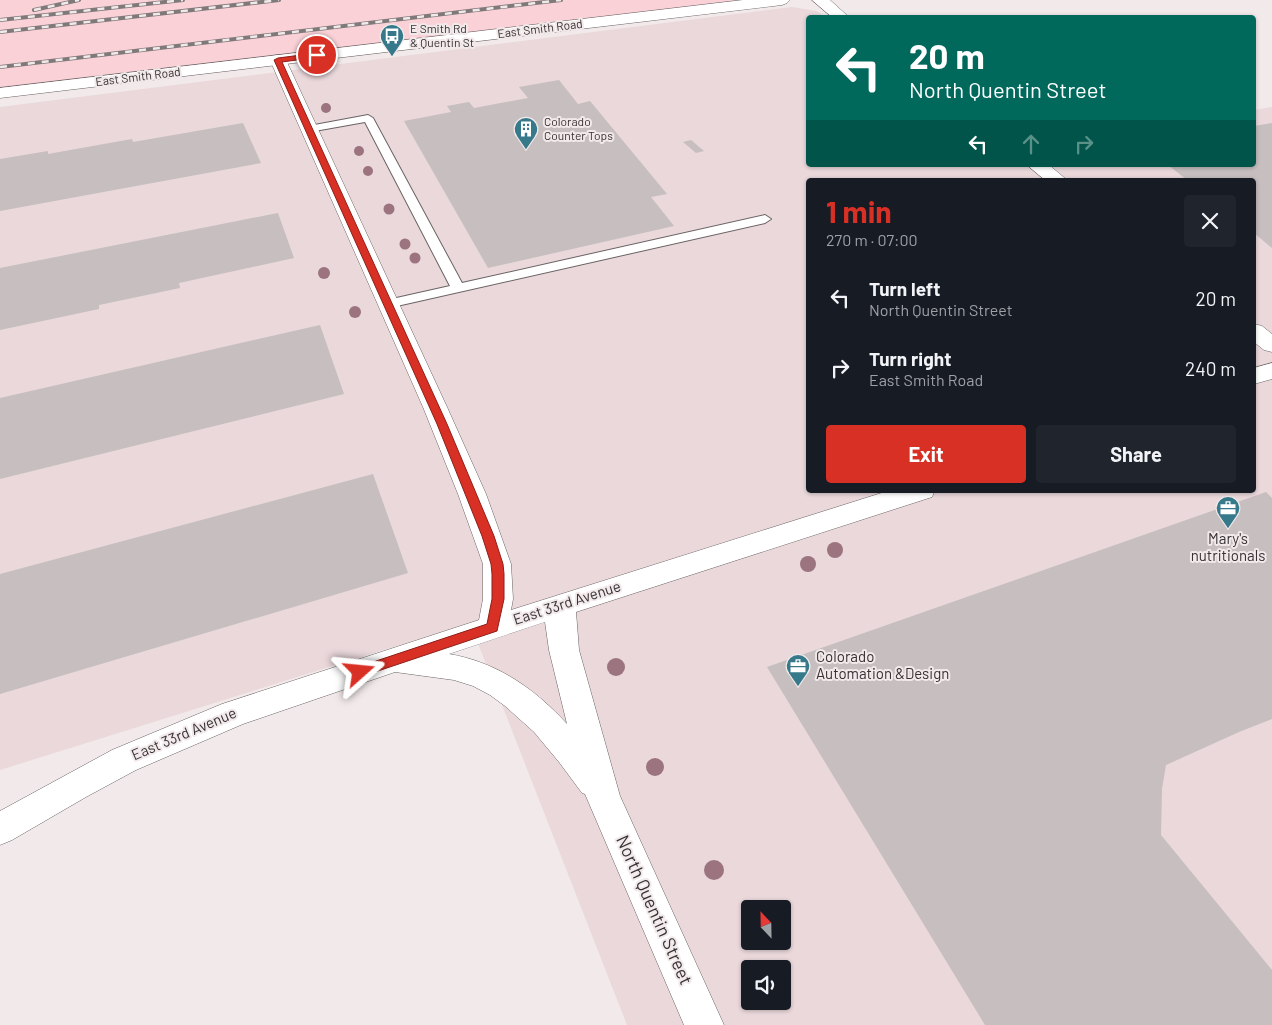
<!DOCTYPE html>
<meta charset="utf-8">
<style>
body{margin:0;font-family:Barlow,sans-serif;background:#20242c;color:#f1f3f6;height:100vh;display:flex;flex-direction:column;font-size:19px;white-space:nowrap}
*{box-sizing:border-box;margin:0}
p{font-size:16px;color:#9ea1a6}
.icon{flex:none;width:28px;height:28px;fill:none;stroke:currentColor;stroke-width:2;stroke-linecap:round;stroke-linejoin:round}
.map{position:relative;flex:1;overflow:hidden}
.sheet{position:absolute;left:806px;top:178px;width:450px;height:315px;display:flex;flex-direction:column;background:#171b24;border-radius:5px;box-shadow:0 1px 4px #0004}
.sheet>*{flex:none}
.top-card{position:absolute;left:806px;top:15px;width:450px;height:152px;border-radius:5px;box-shadow:0 1px 4px #0004;background:#00695c;color:#fff;overflow:hidden}
.needle{width:32px;rotate:338deg}
.fabs{position:absolute;left:741px;top:900px;display:grid;gap:10px}
.fabs a{display:grid;place-items:center;width:50px;height:50px;border-radius:5px;background:#171b24;box-shadow:0 1px 4px #0004;font-size:25px}
.pin{position:absolute;display:grid;place-items:center;width:42px;height:42px;color:#fff;margin:-21px;border:2px solid #fff;border-radius:50%;box-shadow:0 1px 5px #0007}
.me{position:absolute;width:55px;margin:-28px;rotate:72deg;stroke-linejoin:round;filter:drop-shadow(0 0 4px #0008)}
.turn{display:flex;align-items:center;gap:18px;height:105px;padding:0 20px;font-size:22px}
.turn .icon{width:65px;height:65px;stroke-width:2.5}
.turn b{display:block;font-size:35px;line-height:42px}
.lanes{display:flex;align-items:center;height:48px;padding:0 20px;background:#0003;justify-content:center;gap:25px;direction:ltr}
.lanes .off{opacity:.35}
.round{display:grid;place-items:center;flex:none;width:52px;height:52px;border-radius:5px;background:#20242c}
.summary{display:flex;align-items:center;justify-content:space-between;height:85px;padding:0 20px}
h1{font-size:30px;font-weight:700;line-height:38px;color:#d93025}
.primary-button{display:flex;gap:10px;margin-top:auto;padding:10px 20px}
.primary-button a{flex:1;height:58px;border-radius:5px;background:#d93025;color:#fff;font-size:20px;font-weight:700;line-height:58px;text-align:center}
.primary-button a+a{background:#20242c;color:#f1f3f6}
ul{padding:0;list-style:none}
li{display:flex;align-items:center;gap:15px;height:70px;padding:0 20px}
li div{flex:1}
li b{display:block;font-size:19px}
li em{font-style:normal}
.map>svg:first-child{display:block}
.built{fill:#ead8db;fill-rule:evenodd}
.green{fill:#f9d1d7}
.building{fill:#c6bebf}
.lines{fill:none;stroke-linecap:round;stroke-linejoin:round}
.service-casing{stroke:#6a6364;stroke-width:2}
.minor-casing{stroke:#6a6364;stroke-width:1}
.tertiary-casing{stroke:#6a6364;stroke-width:1}
.service{fill:#fff;fill-rule:evenodd}
.minor{fill:#fff;fill-rule:evenodd}
.tertiary{fill:#fff;fill-rule:evenodd}
.rail-casing{stroke:#7f797a;stroke-width:4}
.rail{stroke:#f2e9ea;stroke-width:2.5;stroke-dasharray:7;stroke-linecap:butt}
.tree{fill:#9c747f}
.route{fill:#d93025;stroke:#8d1f18}
.labels{text-anchor:middle;stroke-width:4;stroke-linejoin:round;paint-order:stroke}
.far-poi-label{font-size:12px;fill:#363233;stroke:#f2e9ea;text-anchor:start}
.far-street-label{font-size:12px;fill:#363233;stroke:#f2e9ea}
.poi-label{font-size:15px;fill:#363233;stroke:#f2e9ea}
.street-label{font-size:15px;fill:#363233;stroke:#f2e9ea}
.near-street-label{font-size:18px;fill:#363233;stroke:#f2e9ea}
</style>
<div class="map">
<svg width="1272" height="1025" viewBox="0 0 1272 1025">
<rect width="100%" height="100%" fill="#f2e9ea"/>
<path class="built" d="M 792,7 L 817,11 L 825,17 L 809,18 L 809,165 L 1254,165 L 1254,110 L 1272,107 L 1272,1025 L 627,1025 L 470,623 L 0,770 L 0,107 ZM 809,180 L 1254,180 L 1254,490 L 809,490 ZM 750,909 L 782,909 L 782,941 L 750,941 ZM 750,969 L 782,969 L 782,1001 L 750,1001 Z"/>
<path class="green" d="M 0,0 L 747,0 L 0,88 Z"/>
<g class="building">
<path d="M 559,80 L 578,104 L 590,101 L 667,194 L 651,197 L 674,226 L 488,268 L 404,121 L 451,112 L 447,106 L 469,102 L 474,108 L 528,98 L 519,87 Z"/>
<path d="M 243,123 L 261,163 L 0,211 L 0,159 L 48,151 L 48,154 L 132,139 L 133,142 Z"/>
<path d="M 1272,123 L 1272,248 L 1254,233 L 1254,180 L 1187,180 L 1168,165 L 1254,165 L 1254,126 Z"/>
<path d="M 691,140 L 704,151 L 696,153 L 683,142 Z"/>
<path d="M 278,213 L 294,258 L 179,283 L 180,288 L 99,305 L 99,309 L 0,330 L 0,268 Z"/>
<path d="M 320,325 L 344,394 L 0,479 L 0,398 Z"/>
<path d="M 373,474 L 408,573 L 0,694 L 0,574 Z"/>
<path d="M 1266,492 L 1272,498 L 1272,719 L 1239,732 L 1166,765 L 1162,789 L 1161,835 L 1272,970 L 1272,1025 L 985,1025 L 767,667 Z"/>
</g>
<g class="lines">
<g class="service-casing">
<path id="service" d="M 368,115 L 373,118 L 462,283 L 765,215 L 771,219 L 765,223 L 388,308 L 383,307 L 381,304 L 383,301 L 450,286 L 365,122 L 309,132 L 304,129 L 309,126 Z"/>
</g>
<g class="minor-casing">
<g id="minor">
<path d="M 812,0 L 830,0 L 850,18 L 833,18 Z"/>
<path d="M 278,55 L 284,56 L 286,60 L 447,407 L 486,494 L 511,564 L 513,599 L 511,610 L 891,490 L 935,490 L 932,497 L 576,612 L 579,650 L 620,796 L 724,1025 L 684,1025 L 585,794 L 582,793 L 559,762 L 534,732 L 505,706 L 490,695 L 473,686 L 454,680 L 395,672 L 243,724 L 136,770 L 86,797 L 12,840 L 0,845 L 0,811 L 112,750 L 222,704 L 479,620 L 483,599 L 483,564 L 458,494 L 423,407 L 270,60 L 272,56 ZM 545,622 L 549,650 L 567,724 C 535,689 497,662 449,654 Z"/>
<path d="M 1027,165 L 1049,165 L 1067,180 L 1045,180 Z"/>
<path d="M 1254,324 L 1262,326 L 1272,334 L 1272,352 L 1264,350 L 1254,342 Z"/>
<path d="M 1272,363 L 1272,379 L 1254,384 L 1254,368 Z"/>
</g>
</g>
<g class="tertiary-casing">
<path id="tertiary" d="M 743,0 L 790,0 L 787,3 L 782,5 L 0,98 L 0,88 Z"/>
</g>
<use href="#service" class="service"/>
<use href="#minor" class="minor"/>
<use href="#tertiary" class="tertiary"/>
<g class="rail-casing">
<g id="rail">
<path d="M 34,10 L 79,0"/>
<path d="M 0,20 L 183,0"/>
<path d="M 0,32 L 279,0"/>
<path d="M 0,67 L 561,0"/>
</g>
</g>
<use href="#rail" class="rail"/>
</g>
<g class="tree">
<circle cx="326" cy="108" r="5"/>
<circle cx="359" cy="151" r="5"/>
<circle cx="368" cy="171" r="5"/>
<circle cx="389" cy="209" r="5.5"/>
<circle cx="405" cy="244" r="5.5"/>
<circle cx="415" cy="258" r="5.5"/>
<circle cx="324" cy="273" r="6"/>
<circle cx="355" cy="312" r="6"/>
<circle cx="835" cy="550" r="8"/>
<circle cx="808" cy="564" r="8"/>
<circle cx="616" cy="667" r="9"/>
<circle cx="655" cy="767" r="9"/>
<circle cx="714" cy="870" r="10"/>
</g>
<path class="route" d="M 317,53 L 319,54 L 319,57 L 282,62 L 447,424 L 494,536 L 503,564 L 504,574 L 504,599 L 497,631 L 360,677 L 355,675 L 353,672 L 355,668 L 487,624 L 492,599 L 492,574 L 491,564 L 482,536 L 437,424 L 274,60 L 278,58 Z"/>
<defs>
<g id="bus-pin" transform="scale(1.25)"><path d="M0 17L-7.5 6A9.5 9.5 0 1 1 7.5 6Z" fill="#36798a" stroke="#f2e9ea"/><path d="M-5-6H5V4H4V6H2V4H-2V6H-4V4H-5ZM-3.5-4V0h7V-4ZM-3.5 1.2v1.5H-2V1.2ZM2 1.2v1.5H3.5V1.2Z" fill="#fff"/></g>
<g id="building-pin" transform="scale(1.25)"><path d="M0 17L-7.5 6A9.5 9.5 0 1 1 7.5 6Z" fill="#36798a" stroke="#f2e9ea"/><path d="M-4-6H4V6H1V3H-1V6H-4ZM-2.5-4.3h1.7v1.8h-1.7ZM.8-4.3h1.7v1.8H.8ZM-2.5-1h1.7V.8h-1.7ZM.8-1h1.7V.8H.8Z" fill="#fff"/></g>
<g id="office-pin" transform="scale(1.25)"><path d="M0 17L-7.5 6A9.5 9.5 0 1 1 7.5 6Z" fill="#36798a" stroke="#f2e9ea"/><path d="M-6-3h4V-5.5h4V-3h4V5H-6ZM-1-4.5V-3h2v-1.5ZM-6 0V1H6V0Z" fill="#fff"/></g>
</defs>
<g fill-rule="evenodd">
<use href="#bus-pin" x="392" y="36"/>
<use href="#building-pin" x="526" y="129"/>
<use href="#office-pin" x="1228" y="508"/>
<use href="#office-pin" x="798" y="666"/>
</g>
<g class="labels">
<g class="far-poi-label">
<text x="410" y="33">E Smith Rd<tspan x="410" dy="14">&amp; Quentin St</tspan></text>
<text x="544" y="126">Colorado<tspan x="544" dy="14">Counter Tops</tspan></text>
</g>
<g class="far-street-label">
<text transform="translate(540 29) rotate(-7)" y="4">East Smith Road</text>
<text transform="translate(138 77) rotate(-7)" y="4">East Smith Road</text>
</g>
<g class="poi-label">
<text x="1228" y="544">Mary's<tspan x="1228" dy="17">nutritionals</tspan></text>
<text x="816" y="662" text-anchor="start">Colorado<tspan x="816" dy="17">Automation &amp;Design</tspan></text>
</g>
<g class="street-label">
<text transform="translate(567 603) rotate(-18)" y="5">East 33rd Avenue</text>
<text transform="translate(184 734) rotate(-23)" y="5">East 33rd Avenue</text>
</g>
<g class="near-street-label">
<text transform="translate(654 910) rotate(66)" y="6">North Quentin Street</text>
</g>
</g>
</svg>
<div class="fabs">
<a><svg class="needle" viewBox="-14 -14 28 28"><path d="M0-13l5 13h-10z" fill="#e53935"/><path d="M0 13l5-13h-10z" fill="#9ea1a6"/></svg></a>
<a><svg class="icon" aria-label="sound" viewBox="0 0 24 24"><path d="M4 9h4l5-4v14l-5-4H4zM17 9q2 3 0 6"/></svg></a>
</div>
<div class="pin" style="left:317px;top:55px;background:#d93025"><svg class="icon" aria-label="arrive" viewBox="0 0 24 24"><path d="M6 21V4h12l-3 4 3 4H6"/></svg></div>
<svg class="me" style="left:360px;top:672px" viewBox="-20 -20 40 40"><path d="M0-17L14 15 0 8-14 15z" fill="#d93025" stroke="#fff" stroke-width="4"/></svg>
<div class="top-card">
<div class="turn"><svg class="icon" aria-label="left" viewBox="0 0 24 24"><path d="M17 20v-9H6M10 6l-5 5 5 5"/></svg><div><b>20 m</b>North Quentin Street</div></div>
<div class="lanes"><svg class="icon" aria-label="left" viewBox="0 0 24 24"><path d="M17 20v-9H6M10 6l-5 5 5 5"/></svg><svg class="icon off" aria-label="ahead" viewBox="0 0 24 24"><path d="M12 20V5M6 11l6-6 6 6"/></svg><svg class="icon off" aria-label="right" viewBox="0 0 24 24"><path d="M7 20v-9h11M14 6l5 5-5 5"/></svg></div>
</div>
<section class="sheet">
<div class="summary"><div><h1>1 min</h1><p>270 m · 07:00</p></div><a class="round"><svg class="icon" aria-label="close" viewBox="0 0 24 24"><path d="M6 6l12 12M18 6L6 18"/></svg></a></div>
<ul>
<li><svg class="icon" aria-label="left" viewBox="0 0 24 24"><path d="M17 20v-9H6M10 6l-5 5 5 5"/></svg><div><b>Turn left</b><p>North Quentin Street</p></div><em>20 m</em></li>
<li><svg class="icon" aria-label="right" viewBox="0 0 24 24"><path d="M7 20v-9h11M14 6l5 5-5 5"/></svg><div><b>Turn right</b><p>East Smith Road</p></div><em>240 m</em></li>
</ul>
<div class="primary-button"><a>Exit</a><a>Share</a></div>
</section>
</div>
